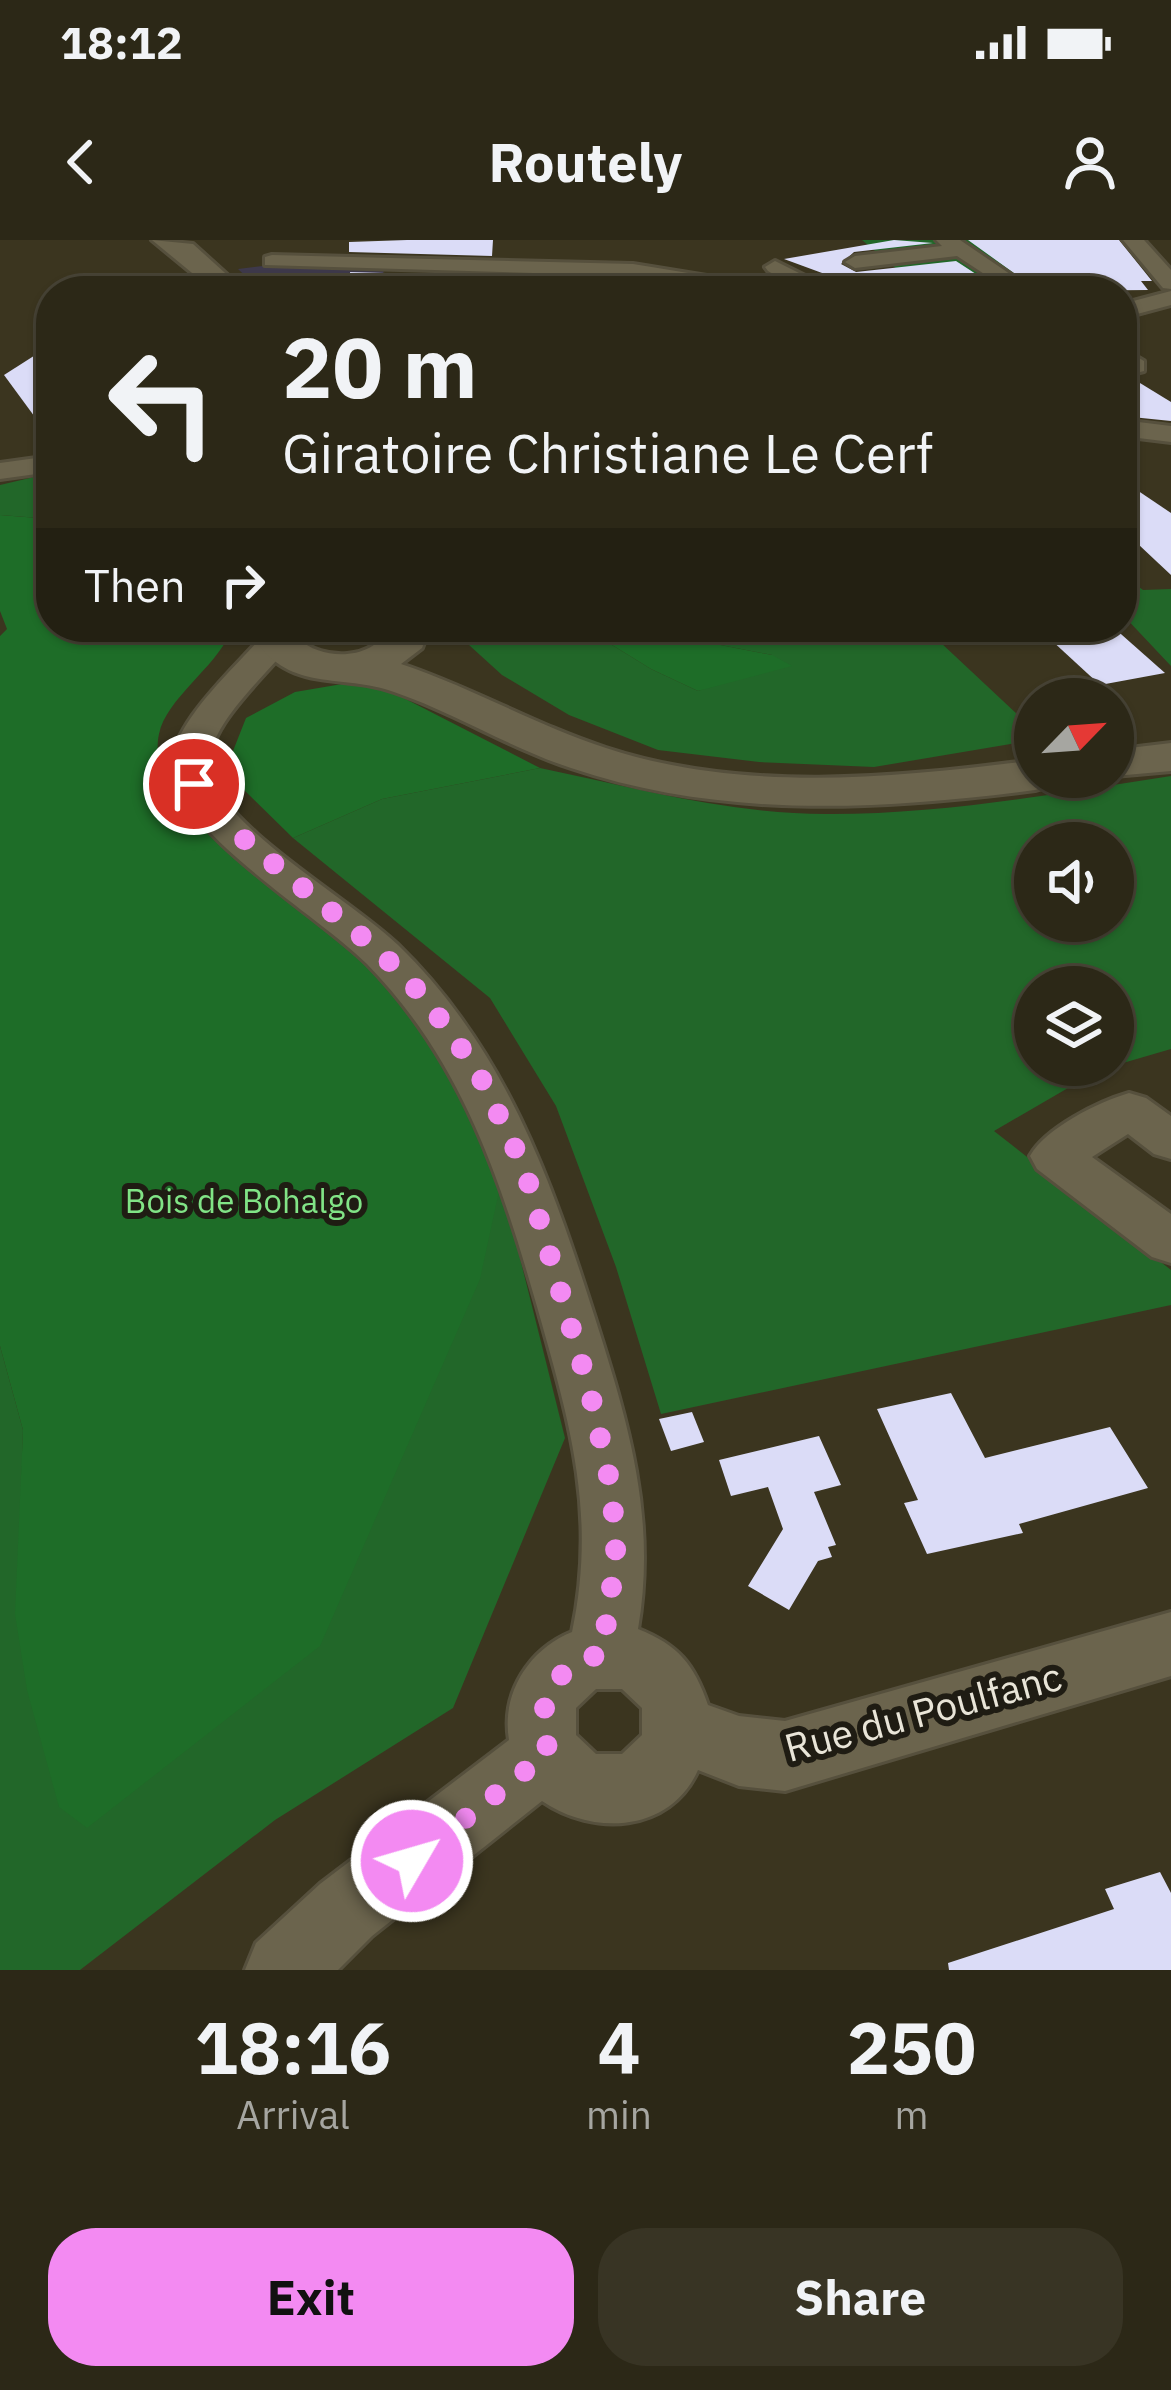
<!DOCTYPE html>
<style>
body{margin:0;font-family:"IBM Plex Sans",sans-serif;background:#383424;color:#f1f3f6;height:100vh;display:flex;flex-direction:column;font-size:45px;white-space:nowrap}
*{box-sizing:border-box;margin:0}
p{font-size:39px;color:#a6a6a1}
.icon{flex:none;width:66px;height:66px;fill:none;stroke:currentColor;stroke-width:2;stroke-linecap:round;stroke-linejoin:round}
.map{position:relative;height:1730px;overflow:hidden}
.sheet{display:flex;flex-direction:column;background:#2c2817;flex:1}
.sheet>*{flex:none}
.banner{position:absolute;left:36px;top:36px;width:1101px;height:366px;border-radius:48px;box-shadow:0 3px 9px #0004,0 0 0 3px #484436;background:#2c2817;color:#f1f3f6;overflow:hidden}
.needle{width:78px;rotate:65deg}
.controls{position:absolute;left:1014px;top:438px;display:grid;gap:24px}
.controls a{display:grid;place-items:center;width:120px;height:120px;border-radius:50%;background:#2c2817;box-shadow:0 3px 9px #0004,0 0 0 3px #484436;font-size:60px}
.pin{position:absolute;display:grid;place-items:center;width:102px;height:102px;color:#fff;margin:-51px;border:6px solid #fff;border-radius:50%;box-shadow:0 3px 12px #0007}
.me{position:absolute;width:132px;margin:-66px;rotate:52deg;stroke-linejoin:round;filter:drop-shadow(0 0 9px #0008)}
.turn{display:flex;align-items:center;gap:42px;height:252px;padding:0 48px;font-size:54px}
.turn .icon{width:156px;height:156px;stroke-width:2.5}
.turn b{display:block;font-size:84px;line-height:102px}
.then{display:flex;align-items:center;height:114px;padding:0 48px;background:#0003;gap:24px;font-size:45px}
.eta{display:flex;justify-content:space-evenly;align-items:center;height:204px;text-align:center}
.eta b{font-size:72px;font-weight:700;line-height:84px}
.primary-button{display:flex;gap:24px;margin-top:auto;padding:24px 48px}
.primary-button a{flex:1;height:138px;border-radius:48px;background:#f38af2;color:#111;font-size:48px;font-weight:700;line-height:138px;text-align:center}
.primary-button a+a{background:#383424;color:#f1f3f6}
.status{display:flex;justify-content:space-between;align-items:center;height:84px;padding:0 60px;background:#2c2817;direction:ltr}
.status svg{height:33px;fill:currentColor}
header{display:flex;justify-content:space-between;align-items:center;height:156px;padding:0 48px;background:#2c2817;font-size:54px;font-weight:700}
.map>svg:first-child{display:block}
.commercial{fill:#3e394b}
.green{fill:#226729;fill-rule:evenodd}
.forest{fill:#1e6d28}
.building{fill:#dbdcf7}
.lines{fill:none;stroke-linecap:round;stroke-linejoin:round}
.minor-casing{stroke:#56503d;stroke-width:6}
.tertiary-casing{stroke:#56503d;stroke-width:6}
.minor{fill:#6b644d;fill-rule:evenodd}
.tertiary{fill:#6b644d;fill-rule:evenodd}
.route{stroke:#f38af2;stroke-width:21;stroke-dasharray:0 37.8}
.labels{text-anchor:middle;stroke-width:12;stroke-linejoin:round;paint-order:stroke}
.park-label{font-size:33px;fill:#81e486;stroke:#1f1c13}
.near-street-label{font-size:39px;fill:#e9e5d8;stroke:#1f1c13}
</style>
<div class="status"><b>18:12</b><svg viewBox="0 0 49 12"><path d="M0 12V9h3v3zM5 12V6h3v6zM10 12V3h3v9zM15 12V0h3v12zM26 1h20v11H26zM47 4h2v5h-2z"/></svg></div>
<header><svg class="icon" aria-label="back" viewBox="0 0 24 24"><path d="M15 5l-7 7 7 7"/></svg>Routely<svg class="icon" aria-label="person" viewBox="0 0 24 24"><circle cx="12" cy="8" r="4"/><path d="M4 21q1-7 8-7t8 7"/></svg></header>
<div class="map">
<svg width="1171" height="1730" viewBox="0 0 1171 1730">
<rect width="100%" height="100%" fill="#3b351f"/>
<path class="commercial" d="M 279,24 L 386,25 L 379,44 L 397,51 L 261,51 L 238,29 Z"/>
<g class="green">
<path d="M 862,0 L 1039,0 L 1097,51 L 923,51 Z"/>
<path d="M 51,233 L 51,279 L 0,275 L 0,245 Z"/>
<path d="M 1122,334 L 1143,350 L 1171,349 L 1171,426 L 1122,374 Z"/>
<path d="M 462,387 L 583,387 L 651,429 L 698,451 L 734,438 L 772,415 L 705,402 L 675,387 L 924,387 L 1035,491 L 1035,500 L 874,527 L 759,522 L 658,510 L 569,475 L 502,435 L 469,405 Z"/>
<path d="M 540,528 C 636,548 733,575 831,574 C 945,574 1059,553 1171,536 L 1171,809 L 1099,830 L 994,891 L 1171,1030 L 1171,1065 L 661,1174 L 616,1027 L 556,866 L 490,758 L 293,598 L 382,559 ZM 1035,603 L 1113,603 L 1113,681 L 1035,681 ZM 1035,747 L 1113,747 L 1113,825 L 1035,825 Z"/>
<path d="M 501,942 L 565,1198 L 453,1468 L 275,1580 L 80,1730 L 0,1730 L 0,1106 L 23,1190 L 21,1261 Z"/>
</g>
<g class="forest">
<path d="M 0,275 L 51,279 L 51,387 L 227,387 L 230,393 C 215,428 166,459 159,494 C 155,511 161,535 161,552 L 337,685 L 442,799 L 501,942 L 480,1039 L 320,1406 L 87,1588 L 59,1567 L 27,1450 L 15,1374 L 23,1190 L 0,1106 L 0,396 L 7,389 L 0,371 Z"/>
<path d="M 583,387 L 675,387 L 705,402 L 772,415 L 792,426 L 698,451 L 651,429 Z"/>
<path d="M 348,443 L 388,450 L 540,528 L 382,559 L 293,598 L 242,548 L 231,516 L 246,478 L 295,452 Z"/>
</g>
<g class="building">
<path d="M 407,0 L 493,0 L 492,16 L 349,12 L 349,2 Z"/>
<path d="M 894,0 L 933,3 L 854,12 L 841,24 L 856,32 L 956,21 L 1002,51 L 963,51 L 951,43 L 852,44 L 784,19 Z"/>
<path d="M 968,0 L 1119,0 L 1152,41 L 1141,41 L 1148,50 L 1039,51 Z"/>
<path d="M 350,32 L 491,36 L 490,51 L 352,51 Z"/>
<path d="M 51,105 L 51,199 L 4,135 Z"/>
<path d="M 1122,132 L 1171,162 L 1171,181 L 1122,176 Z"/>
<path d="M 1122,240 L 1171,273 L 1171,335 L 1122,289 Z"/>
<path d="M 1037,387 L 1113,387 L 1165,433 L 1100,445 Z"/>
<path d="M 951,1153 L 985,1218 L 1110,1187 L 1148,1248 L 1019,1284 L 1023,1293 L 927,1314 L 904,1263 L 918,1260 L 877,1169 Z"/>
<path d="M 692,1172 L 704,1202 L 671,1211 L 659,1179 Z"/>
<path d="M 819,1196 L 841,1245 L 814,1252 L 836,1305 L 828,1307 L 832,1317 L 818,1321 L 789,1370 L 748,1346 L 783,1289 L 768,1247 L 731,1256 L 719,1220 Z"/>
<path d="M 1160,1632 L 1171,1653 L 1171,1730 L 949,1730 L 948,1723 L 1114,1669 L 1105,1649 Z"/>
</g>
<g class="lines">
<g class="minor-casing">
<g id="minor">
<path d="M 936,0 L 960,0 L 1035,51 L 1010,51 L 957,16 L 855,28 L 845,22 L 855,16 L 942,6 Z"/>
<path d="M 1123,0 L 1144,0 L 1171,30 L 1171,49 L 1163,48 Z"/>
<path d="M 272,15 L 633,24 L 762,45 L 773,51 L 723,51 L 633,36 L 265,25 L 265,17 Z"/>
<path d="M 775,21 L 825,46 L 828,51 L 802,51 L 768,31 L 765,27 Z"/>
<path d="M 1171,51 L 1171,65 L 1122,78 L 1122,64 Z"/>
<path d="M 1122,108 L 1144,121 L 1144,131 L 1136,133 L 1122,127 Z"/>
<path d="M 1122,180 L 1171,186 L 1171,202 L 1122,196 Z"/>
<path d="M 51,216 L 51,232 L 0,239 L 0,223 Z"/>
<path d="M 277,390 L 293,400 C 270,434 198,490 211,535 C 227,590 354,662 398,705 C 505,809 551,939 595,1078 C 628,1182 657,1278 638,1389 C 678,1405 694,1424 708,1465 L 739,1476 L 785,1481 L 1171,1372 L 1171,1436 L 785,1551 L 739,1546 L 698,1530 C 670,1593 593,1596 542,1561 L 372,1696 L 338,1730 L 245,1730 L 256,1703 L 320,1644 L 509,1500 C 501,1452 530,1409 572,1392 C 597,1274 570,1183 538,1070 C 501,941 463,822 367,724 C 319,676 188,599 173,534 C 163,489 239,425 265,393 ZM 596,1449 L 622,1449 L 642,1468 L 642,1495 L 622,1514 L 596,1514 L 576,1495 L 576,1468 Z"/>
<path d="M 1129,853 L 1146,858 L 1171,876 L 1171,919 L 1154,914 L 1128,894 L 1092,917 L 1171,974 L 1171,1023 L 1152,1017 L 1037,929 L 1030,916 C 1046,888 1098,862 1129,853 Z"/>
</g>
</g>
<g class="tertiary-casing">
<g id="tertiary">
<path d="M 152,0 L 193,4 L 245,51 L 214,51 Z"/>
<path d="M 261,387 L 303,387 L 299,399 C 322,421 375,421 388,387 L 430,387 L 422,408 L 401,424 C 471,447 535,485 606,508 C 743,553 894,538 1035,520 L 1035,537 L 1058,537 L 1052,545 L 1035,550 C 879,570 722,579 571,528 C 510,508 455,473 394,452 C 341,433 292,453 255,400 Z"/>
<path d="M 1171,503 L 1171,531 L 1103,537 L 1113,537 L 1113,510 Z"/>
</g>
</g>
<use href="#minor" class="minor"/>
<use href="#tertiary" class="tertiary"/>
</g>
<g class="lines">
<path class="route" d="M 194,544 L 227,585 L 378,710 L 424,757 L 477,830 L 524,927 L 590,1152 L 612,1251 L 616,1316 L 602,1414 C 552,1426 533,1465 549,1512 L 412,1621"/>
</g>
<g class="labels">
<g class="park-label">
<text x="244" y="973">Bois de Bohalgo</text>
</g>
<g class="near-street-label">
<text transform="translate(923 1472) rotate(-15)" y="14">Rue du Poulfanc</text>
</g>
</g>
</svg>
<div class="controls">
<a><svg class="needle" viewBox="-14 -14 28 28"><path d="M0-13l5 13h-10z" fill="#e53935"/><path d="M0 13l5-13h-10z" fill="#a6a6a1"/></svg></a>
<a><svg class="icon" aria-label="sound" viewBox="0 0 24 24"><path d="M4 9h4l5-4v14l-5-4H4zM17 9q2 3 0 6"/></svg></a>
<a><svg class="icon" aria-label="layers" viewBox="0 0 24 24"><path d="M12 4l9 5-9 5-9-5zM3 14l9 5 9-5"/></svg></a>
</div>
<div class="pin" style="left:194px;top:544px;background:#d93025"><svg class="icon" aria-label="arrive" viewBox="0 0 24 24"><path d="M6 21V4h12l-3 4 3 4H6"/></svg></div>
<svg class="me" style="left:412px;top:1621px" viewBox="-20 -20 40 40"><circle r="17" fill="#f38af2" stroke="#fff" stroke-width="3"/><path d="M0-11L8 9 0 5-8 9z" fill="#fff"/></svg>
<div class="banner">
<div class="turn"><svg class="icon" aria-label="left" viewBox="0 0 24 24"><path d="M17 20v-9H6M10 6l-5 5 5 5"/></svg><div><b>20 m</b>Giratoire Christiane Le Cerf</div></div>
<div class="then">Then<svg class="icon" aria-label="right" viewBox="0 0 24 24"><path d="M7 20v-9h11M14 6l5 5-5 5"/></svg></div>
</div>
</div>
<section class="sheet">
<div class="eta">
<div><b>18:16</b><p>Arrival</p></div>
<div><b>4</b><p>min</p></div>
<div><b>250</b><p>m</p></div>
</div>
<div class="primary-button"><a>Exit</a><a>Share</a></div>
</section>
